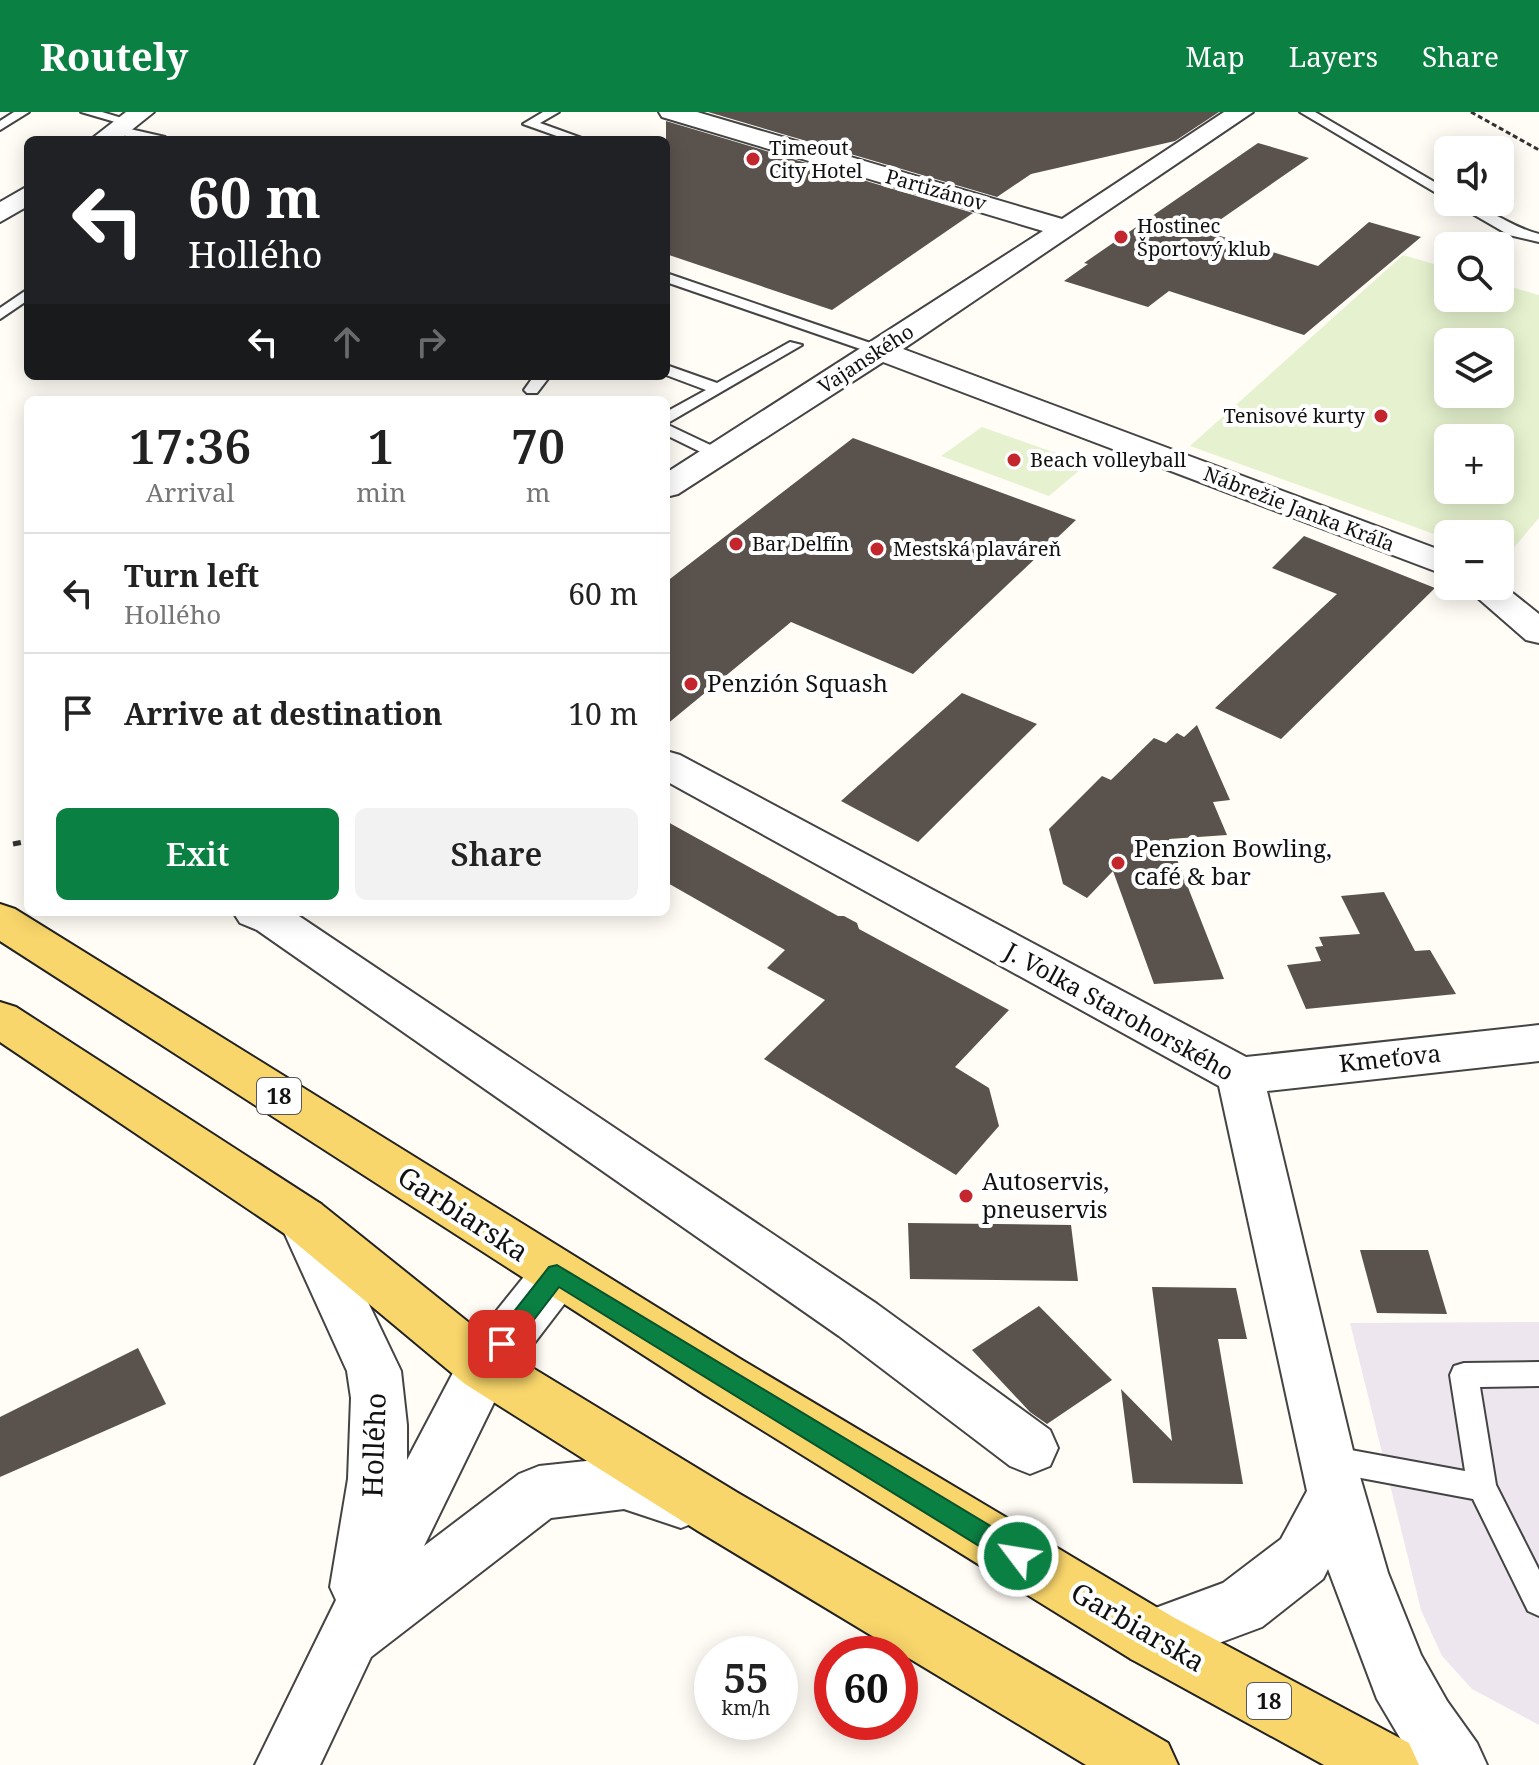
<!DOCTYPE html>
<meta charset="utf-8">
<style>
body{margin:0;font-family:"Noto Serif",serif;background:#f2f2f2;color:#222;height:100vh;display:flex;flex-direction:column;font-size:30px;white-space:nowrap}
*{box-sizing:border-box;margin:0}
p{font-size:26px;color:#767676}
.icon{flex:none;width:44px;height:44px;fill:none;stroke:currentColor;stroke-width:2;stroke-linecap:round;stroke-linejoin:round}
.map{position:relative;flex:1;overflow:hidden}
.panel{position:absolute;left:24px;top:284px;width:646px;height:520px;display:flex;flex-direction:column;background:#fff;border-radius:12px;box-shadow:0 4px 20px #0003}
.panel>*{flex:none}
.banner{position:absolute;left:24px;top:24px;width:646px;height:244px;border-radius:12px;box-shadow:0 4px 20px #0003;background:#202124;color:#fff;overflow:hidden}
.fabs{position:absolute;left:1434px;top:24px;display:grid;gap:16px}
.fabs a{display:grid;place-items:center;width:80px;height:80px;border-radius:12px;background:#fff;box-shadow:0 4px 20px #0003;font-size:40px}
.speed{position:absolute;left:694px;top:1524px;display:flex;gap:16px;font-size:40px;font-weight:700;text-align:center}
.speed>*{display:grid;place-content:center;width:104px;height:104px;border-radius:50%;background:#fff;box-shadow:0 4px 20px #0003;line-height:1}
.speed small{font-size:20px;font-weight:400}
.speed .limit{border:12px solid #d22;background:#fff;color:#111}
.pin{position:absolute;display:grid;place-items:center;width:68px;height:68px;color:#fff;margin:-34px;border-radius:16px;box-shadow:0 4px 12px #0006}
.me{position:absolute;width:88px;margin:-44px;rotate:301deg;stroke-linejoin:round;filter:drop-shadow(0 0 6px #0008)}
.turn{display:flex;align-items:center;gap:28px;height:168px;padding:0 32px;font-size:36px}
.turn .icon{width:104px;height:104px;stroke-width:2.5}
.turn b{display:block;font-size:56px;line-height:68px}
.lanes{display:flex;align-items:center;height:76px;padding:0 32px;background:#0003;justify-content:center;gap:40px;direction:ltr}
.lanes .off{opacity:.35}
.eta{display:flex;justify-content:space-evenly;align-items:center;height:136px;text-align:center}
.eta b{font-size:48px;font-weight:600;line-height:56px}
.primary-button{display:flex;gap:16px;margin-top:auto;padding:16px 32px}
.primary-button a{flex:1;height:92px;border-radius:12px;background:#0b8043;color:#fff;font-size:32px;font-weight:600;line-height:92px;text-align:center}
.primary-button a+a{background:#f2f2f2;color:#222}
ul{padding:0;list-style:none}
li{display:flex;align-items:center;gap:24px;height:120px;padding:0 32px;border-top:2px solid #e0e0e0}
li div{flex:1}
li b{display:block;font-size:30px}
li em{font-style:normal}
header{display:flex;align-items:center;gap:48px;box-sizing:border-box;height:112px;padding:0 40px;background:#0b8043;color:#fff}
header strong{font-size:38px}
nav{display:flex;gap:44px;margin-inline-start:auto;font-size:28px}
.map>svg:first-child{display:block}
.industrial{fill:#eee6ef}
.pitch{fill:#e6f2cf;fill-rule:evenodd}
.building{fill:#5a524d}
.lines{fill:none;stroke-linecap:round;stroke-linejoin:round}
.lane-casing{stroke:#444;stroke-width:4}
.street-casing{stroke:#444;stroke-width:4}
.primary-casing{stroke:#222;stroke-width:4}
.path-far1{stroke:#333;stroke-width:3;stroke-dasharray:5 3;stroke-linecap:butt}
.path{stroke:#333;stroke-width:5;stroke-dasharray:8 4;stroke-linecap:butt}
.lane{fill:#fff;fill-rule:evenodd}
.street{fill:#fff;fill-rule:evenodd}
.primary{fill:#f9d66b;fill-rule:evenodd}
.route{fill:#0b8043;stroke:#07532c;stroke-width:2}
.poi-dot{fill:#c4262e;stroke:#fff;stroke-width:3}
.labels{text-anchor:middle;stroke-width:8;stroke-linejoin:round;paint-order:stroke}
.far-poi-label{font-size:20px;fill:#111;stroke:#fff;text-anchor:start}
.far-street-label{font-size:20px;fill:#111;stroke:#fff}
.shield{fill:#fff;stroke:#585858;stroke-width:2}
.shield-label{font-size:22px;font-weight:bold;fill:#111}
.poi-label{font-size:24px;fill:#111;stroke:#fff;text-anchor:start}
.street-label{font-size:24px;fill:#111;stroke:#fff}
.near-street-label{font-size:28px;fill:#111;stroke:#fff}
</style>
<header>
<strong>Routely</strong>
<nav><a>Map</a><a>Layers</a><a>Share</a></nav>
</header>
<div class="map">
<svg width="1539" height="1653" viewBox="0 0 1539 1653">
<rect width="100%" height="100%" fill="#fffdf5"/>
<path class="industrial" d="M 1539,1210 L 1539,1613 L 1472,1577 L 1442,1544 L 1421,1498 L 1350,1211 Z"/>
<g class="pitch">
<path d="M 1403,143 L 1448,156 L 1448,186 L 1500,186 L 1500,172 L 1539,183 L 1539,406 L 1504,447 L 1500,446 L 1500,422 L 1448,422 L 1448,427 L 1190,334 ZM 1448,230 L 1500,230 L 1500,282 L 1448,282 ZM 1448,326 L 1500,326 L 1500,378 L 1448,378 Z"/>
<path d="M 982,315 L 1087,352 L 1049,384 L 941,344 Z"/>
</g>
<g class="building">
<path d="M 708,0 L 1219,0 L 1175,29 L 1031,62 L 997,85 Z"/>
<path d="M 666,9 L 973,101 L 832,198 L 666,142 Z"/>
<path d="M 1258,31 L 1309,46 L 1204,119 L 1318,154 L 1369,110 L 1421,125 L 1304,223 L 1169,179 L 1148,195 L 1064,169 L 1088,152 L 1084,151 Z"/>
<path d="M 853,326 L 1076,408 L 913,562 L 791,510 L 666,613 L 666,470 Z"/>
<path d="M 1304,424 L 1435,476 L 1281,627 L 1215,596 L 1337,482 L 1272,456 Z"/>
<path d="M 962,581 L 1037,612 L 918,730 L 841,689 Z"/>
<path d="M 1197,613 L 1230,688 L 1213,690 L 1227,723 L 1169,727 L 1224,867 L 1154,872 L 1113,759 L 1087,786 L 1063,772 L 1049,717 L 1102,664 L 1111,668 L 1154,626 L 1166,631 L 1177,621 L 1184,625 Z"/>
<path d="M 666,709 L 838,804 L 844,804 L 857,811 L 859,817 L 1009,898 L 955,955 L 989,976 L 999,1014 L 956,1063 L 764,947 L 825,888 L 767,856 L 785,838 L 666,770 Z"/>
<path d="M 1384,780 L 1415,839 L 1430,838 L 1456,882 L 1306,897 L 1287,853 L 1321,849 L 1315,835 L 1323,834 L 1319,825 L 1360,822 L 1341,784 Z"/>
<path d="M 908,1111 L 1071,1113 L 1078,1169 L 910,1167 Z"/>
<path d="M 1360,1138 L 1428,1138 L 1447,1202 L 1377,1201 Z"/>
<path d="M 1152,1175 L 1236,1176 L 1247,1227 L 1218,1227 L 1243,1372 L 1133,1371 L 1121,1277 L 1172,1329 Z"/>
<path d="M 1039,1194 L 1112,1268 L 1047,1312 L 1030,1300 L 972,1238 Z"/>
<path d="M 138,1236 L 166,1292 L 0,1365 L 0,1305 Z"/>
</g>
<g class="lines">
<g class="lane-casing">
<g id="lane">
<path d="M 14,0 L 29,0 L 0,18 L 0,9 Z"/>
<path d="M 81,0 L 102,0 L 135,10 L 129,14 Z"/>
<path d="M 543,0 L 559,0 L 540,11 L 587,28 L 568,28 L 523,12 Z"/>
<path d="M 1300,0 L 1315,0 L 1448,78 L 1448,88 Z"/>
<path d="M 117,14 L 165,25 L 167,28 L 144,28 L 113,21 L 111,18 Z"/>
<path d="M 1452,90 C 1483,90 1509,115 1539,122 L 1539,130 L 1509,123 Z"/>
<path d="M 666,161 L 885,236 L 888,239 L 875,242 L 666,170 Z"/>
<path d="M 28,177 L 28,188 L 0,207 L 0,196 Z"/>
<path d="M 790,230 L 802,233 L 666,312 L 666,300 L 706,278 L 666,263 L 666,253 L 717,271 Z"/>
<path d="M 534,264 L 550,264 L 537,281 L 527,281 L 524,278 Z"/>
<path d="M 666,312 L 723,339 L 725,342 L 723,345 L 711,345 L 666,323 Z"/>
<path d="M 1539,1250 L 1539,1274 L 1480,1275 L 1496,1373 L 1539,1458 L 1539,1504 L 1528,1499 L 1473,1387 L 1329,1360 L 1319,1356 L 1315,1347 L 1319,1338 L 1329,1334 L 1465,1359 L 1450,1263 L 1454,1254 L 1464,1251 Z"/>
</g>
</g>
<g class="street-casing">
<g id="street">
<path d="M 126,0 L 154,0 L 119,28 L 90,28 Z"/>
<path d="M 659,0 L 697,0 L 1062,107 L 1224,0 L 1253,0 L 903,237 L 1448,441 L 1448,464 L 883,250 L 678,382 L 666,385 L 666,361 L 1043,119 L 662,5 Z"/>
<path d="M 28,74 L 28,94 L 0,110 L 0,90 Z"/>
<path d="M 1500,471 L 1539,502 L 1539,531 L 1526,528 L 1464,474 L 1500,474 Z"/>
<path d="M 666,639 L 680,643 L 1246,945 L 1539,913 L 1539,949 L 1267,979 L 1356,1351 L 1388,1461 L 1421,1543 L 1447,1589 L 1477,1631 L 1487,1653 L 1416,1653 L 1377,1587 L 1328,1457 L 1323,1467 L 1262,1515 L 1152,1556 L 1131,1547 L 1122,1526 L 1131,1505 L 1223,1471 L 1281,1427 L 1307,1379 L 1219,974 L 666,669 Z"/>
<path d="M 233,800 L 293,800 L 877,1192 L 1050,1318 L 1058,1336 L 1050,1354 L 1030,1362 L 1010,1354 L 839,1224 L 257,818 L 240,811 Z"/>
<path d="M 303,1086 L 321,1092 L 401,1259 L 407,1313 L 407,1348 L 465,1238 L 539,1146 L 557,1140 L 575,1146 L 583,1162 L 575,1178 L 503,1272 L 424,1434 L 519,1362 L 539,1354 L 624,1345 L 701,1370 L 710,1389 L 701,1408 L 681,1416 L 624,1397 L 551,1406 L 371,1545 L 320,1653 L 255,1653 L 336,1488 L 330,1475 L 348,1367 L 351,1286 L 347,1259 L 278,1107 L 285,1092 Z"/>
</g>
</g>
<g class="primary-casing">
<g id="primary">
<path d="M 0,792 L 15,797 L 742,1248 L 1173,1505 L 1409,1631 L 1419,1653 L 1324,1653 L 1131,1547 L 704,1282 L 0,829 Z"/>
<path d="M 0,890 L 16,895 L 321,1092 L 503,1238 L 738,1381 L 1168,1631 L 1178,1653 L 1086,1653 L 698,1419 L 465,1272 L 285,1122 L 0,930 Z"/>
</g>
</g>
<path class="path-far1" d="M 1471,0 L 1539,38"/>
<path class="path" d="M 13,732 L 28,729"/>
<use href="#lane" class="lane"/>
<use href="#street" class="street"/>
<use href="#primary" class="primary"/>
</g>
<path class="route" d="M 557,1153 L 1027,1436 L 1030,1444 L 1027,1453 L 1018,1456 L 1010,1453 L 559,1175 L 510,1239 L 502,1242 L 494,1239 L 491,1232 L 494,1225 L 549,1155 Z"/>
<g class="poi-dot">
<circle cx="753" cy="47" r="8"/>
<circle cx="1121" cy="125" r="8"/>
<circle cx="1381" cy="304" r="8"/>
<circle cx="1014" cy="348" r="8"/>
<circle cx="736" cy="432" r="8"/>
<circle cx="877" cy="437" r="8"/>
<circle cx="691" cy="572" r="8"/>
<circle cx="1118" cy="751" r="8"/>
<circle cx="966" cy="1084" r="8"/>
</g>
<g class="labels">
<g class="far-poi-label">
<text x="769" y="43">Timeout<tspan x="769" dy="23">City Hotel</tspan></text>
<text x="1137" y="121">Hostinec<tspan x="1137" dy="23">Športový klub</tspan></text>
<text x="1365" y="311" text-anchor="end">Tenisové kurty</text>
<text x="1030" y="355">Beach volleyball</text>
<text x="752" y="439">Bar Delfín</text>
<text x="893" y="444">Mestská plaváreň</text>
</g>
<g class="far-street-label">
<text transform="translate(936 78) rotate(16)" y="7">Partizánov</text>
<text transform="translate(866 247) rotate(-33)" y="7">Vajanského</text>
<text transform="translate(1299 397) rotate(21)" y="7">Nábrežie Janka Kráľa</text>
</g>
<g class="shield">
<rect x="257" y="966" width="44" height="36" rx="6"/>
<rect x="1247" y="1571" width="44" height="36" rx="6"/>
</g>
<g class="shield-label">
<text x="279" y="992">18</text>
<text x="1269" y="1597">18</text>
</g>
<g class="poi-label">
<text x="707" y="580">Penzión Squash</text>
<text x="1134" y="745">Penzion Bowling,<tspan x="1134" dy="28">café &amp; bar</tspan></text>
<text x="982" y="1078">Autoservis,<tspan x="982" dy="28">pneuservis</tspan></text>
</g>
<g class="street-label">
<text transform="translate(1119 900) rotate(29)" y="8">J. Volka Starohorského</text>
<text transform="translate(1390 947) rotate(-6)" y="8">Kmeťova</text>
</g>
<g class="near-street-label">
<text transform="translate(463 1102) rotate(33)" y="10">Garbiarska</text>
<text transform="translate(374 1333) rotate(-88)" y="10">Hollého</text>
<text transform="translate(1138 1515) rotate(30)" y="10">Garbiarska</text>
</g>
</g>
</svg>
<div class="fabs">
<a><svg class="icon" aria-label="sound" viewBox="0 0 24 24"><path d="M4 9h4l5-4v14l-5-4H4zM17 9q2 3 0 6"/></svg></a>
<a><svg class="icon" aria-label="search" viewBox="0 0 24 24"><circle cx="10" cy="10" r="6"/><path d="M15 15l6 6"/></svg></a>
<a><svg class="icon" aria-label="layers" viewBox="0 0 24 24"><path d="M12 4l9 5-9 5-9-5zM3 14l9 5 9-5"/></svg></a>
<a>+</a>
<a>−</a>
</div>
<div class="speed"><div>55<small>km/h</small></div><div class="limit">60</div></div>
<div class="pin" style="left:502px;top:1232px;background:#d93025"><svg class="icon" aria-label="arrive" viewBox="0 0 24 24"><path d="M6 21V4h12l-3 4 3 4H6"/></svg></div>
<svg class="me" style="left:1018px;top:1444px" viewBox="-20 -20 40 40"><circle r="17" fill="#0b8043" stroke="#fff" stroke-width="3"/><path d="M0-11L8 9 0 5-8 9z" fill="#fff"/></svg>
<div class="banner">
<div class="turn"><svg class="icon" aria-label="left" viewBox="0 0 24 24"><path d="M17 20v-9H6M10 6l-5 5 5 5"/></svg><div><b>60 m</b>Hollého</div></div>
<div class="lanes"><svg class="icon" aria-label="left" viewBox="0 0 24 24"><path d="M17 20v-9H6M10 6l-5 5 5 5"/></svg><svg class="icon off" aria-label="ahead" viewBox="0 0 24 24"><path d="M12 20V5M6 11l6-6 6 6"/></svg><svg class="icon off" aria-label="right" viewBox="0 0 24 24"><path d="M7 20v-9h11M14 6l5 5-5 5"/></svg></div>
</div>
<section class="panel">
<div class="eta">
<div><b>17:36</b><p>Arrival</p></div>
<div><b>1</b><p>min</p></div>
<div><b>70</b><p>m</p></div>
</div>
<ul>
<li><svg class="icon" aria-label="left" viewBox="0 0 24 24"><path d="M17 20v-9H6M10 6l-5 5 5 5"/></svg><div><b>Turn left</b><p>Hollého</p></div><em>60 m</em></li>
<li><svg class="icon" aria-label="arrive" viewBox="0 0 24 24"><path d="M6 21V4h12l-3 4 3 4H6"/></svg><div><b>Arrive at destination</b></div><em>10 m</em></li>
</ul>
<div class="primary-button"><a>Exit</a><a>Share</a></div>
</section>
</div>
